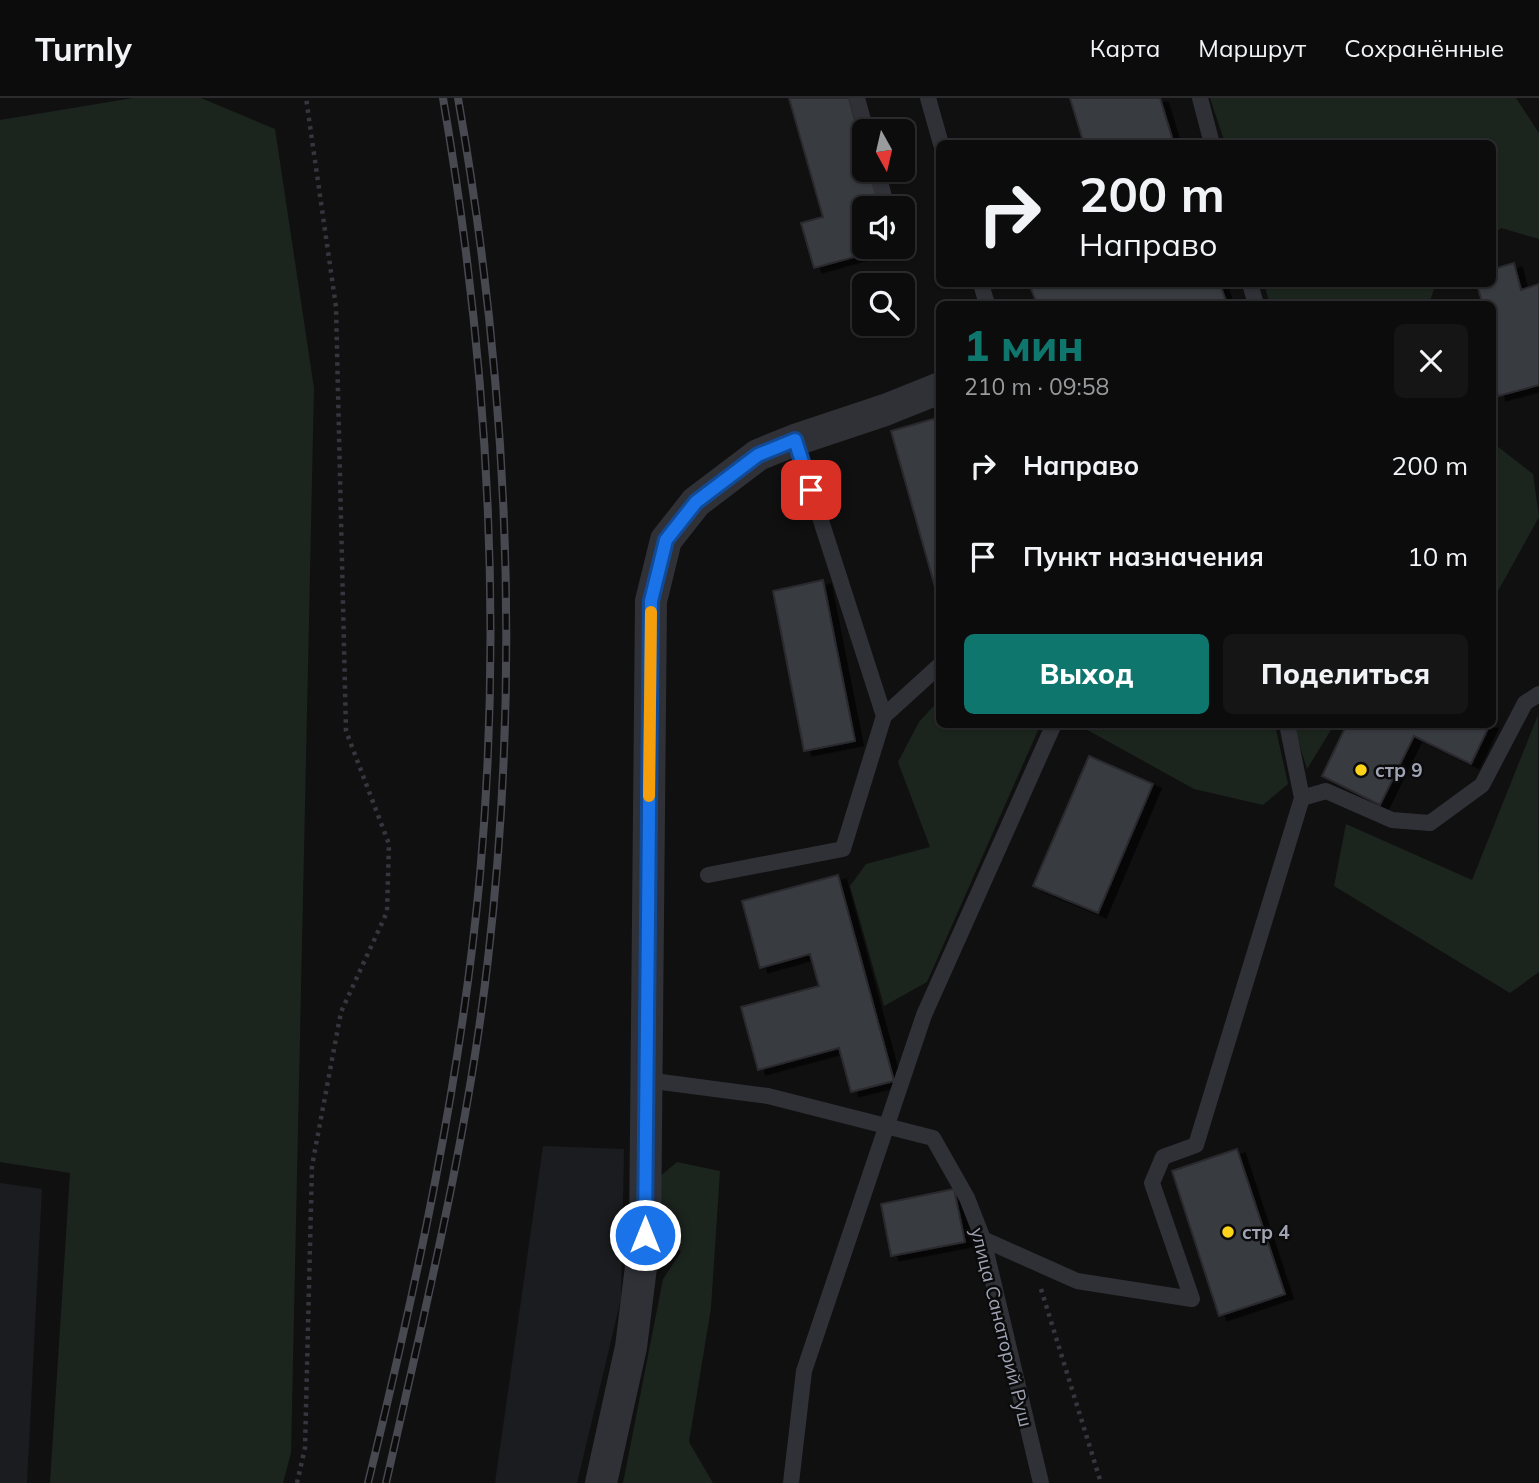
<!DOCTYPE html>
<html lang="ru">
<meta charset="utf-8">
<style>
body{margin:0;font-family:Mulish,sans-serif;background:#151516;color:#f1f3f6;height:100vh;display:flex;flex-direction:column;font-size:26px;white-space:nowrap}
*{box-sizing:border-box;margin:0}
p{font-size:23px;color:#9a9b9d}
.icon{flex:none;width:38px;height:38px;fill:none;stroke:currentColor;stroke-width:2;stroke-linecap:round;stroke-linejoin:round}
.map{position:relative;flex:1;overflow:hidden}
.details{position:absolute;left:936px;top:203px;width:560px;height:427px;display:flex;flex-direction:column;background:#0c0c0d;border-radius:10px;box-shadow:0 2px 5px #0004,0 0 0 2px #2c2c2e}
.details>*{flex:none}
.guide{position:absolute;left:936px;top:42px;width:560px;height:147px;border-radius:10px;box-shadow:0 2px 5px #0004,0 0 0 2px #2c2c2e;background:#0c0c0d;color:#f1f3f6;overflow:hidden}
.needle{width:46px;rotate:172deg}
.controls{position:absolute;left:852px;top:21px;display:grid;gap:14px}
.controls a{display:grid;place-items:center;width:63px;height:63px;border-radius:10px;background:#0c0c0d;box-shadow:0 2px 5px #0004,0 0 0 2px #2c2c2e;font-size:35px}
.pin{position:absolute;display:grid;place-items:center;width:60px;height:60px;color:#fff;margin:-30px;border-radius:14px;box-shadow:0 4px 10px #0006}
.me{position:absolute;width:77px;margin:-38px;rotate:0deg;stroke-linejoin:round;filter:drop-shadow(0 0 5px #0008)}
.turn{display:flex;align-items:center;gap:24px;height:147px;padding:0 28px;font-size:32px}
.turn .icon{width:91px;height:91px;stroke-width:2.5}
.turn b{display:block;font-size:49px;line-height:60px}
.round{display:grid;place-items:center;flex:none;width:74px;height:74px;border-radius:10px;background:#151516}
.headline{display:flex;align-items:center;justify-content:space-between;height:119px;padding:0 28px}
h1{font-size:42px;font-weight:800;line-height:52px;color:#0f766e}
.primary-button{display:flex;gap:14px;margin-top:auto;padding:14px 28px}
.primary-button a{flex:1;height:80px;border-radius:10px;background:#0f766e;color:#fff;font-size:28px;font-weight:800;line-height:80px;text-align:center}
.primary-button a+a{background:#151516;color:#f1f3f6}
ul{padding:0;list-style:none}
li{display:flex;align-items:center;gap:21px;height:91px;padding:0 28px}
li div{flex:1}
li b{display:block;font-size:26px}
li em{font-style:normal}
header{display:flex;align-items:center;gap:42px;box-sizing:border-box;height:98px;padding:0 35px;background:#0c0c0d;border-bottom:2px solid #2c2c2e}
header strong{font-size:33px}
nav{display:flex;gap:38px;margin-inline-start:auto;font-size:24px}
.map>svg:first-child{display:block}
.built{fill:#1b1c1f}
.green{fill:#1c241e}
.building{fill:#393a40;stroke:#2a2a2e;stroke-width:2;filter:url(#shadow)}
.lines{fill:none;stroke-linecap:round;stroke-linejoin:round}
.path{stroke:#36373e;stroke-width:4.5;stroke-dasharray:3.5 5;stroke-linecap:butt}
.lane{stroke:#303137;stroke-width:16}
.street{stroke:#303137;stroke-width:32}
.rail-casing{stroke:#474850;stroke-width:8}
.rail{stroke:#0b0b0c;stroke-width:5;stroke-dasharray:16;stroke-linecap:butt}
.route-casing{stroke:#114b97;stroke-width:18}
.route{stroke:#1a73e8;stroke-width:12}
.slow{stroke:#f59e0b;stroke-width:12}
.poi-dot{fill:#ffd31a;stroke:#0b0b0c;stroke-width:2.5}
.labels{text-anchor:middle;stroke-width:5;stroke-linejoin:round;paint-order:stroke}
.poi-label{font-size:19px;font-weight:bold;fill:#9fa3b4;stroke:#0b0b0c;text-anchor:start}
.street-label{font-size:19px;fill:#9fa3b4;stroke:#0b0b0c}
</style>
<header>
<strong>Turnly</strong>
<nav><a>Карта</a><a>Маршрут</a><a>Сохранённые</a></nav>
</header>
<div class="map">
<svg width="1539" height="1385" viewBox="0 0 1539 1385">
<defs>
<filter id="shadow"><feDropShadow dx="8" dy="4.5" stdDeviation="0" flood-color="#0009"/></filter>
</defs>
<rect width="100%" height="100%" fill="#101011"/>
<g class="built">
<path d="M 543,1048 L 624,1051 L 621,1201 L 577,1385 L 495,1385 Z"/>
<path d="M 0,1085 L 42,1091 L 27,1385 L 0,1385 Z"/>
</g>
<g class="green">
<path d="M 133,0 L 201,0 L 275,31 L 314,290 L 291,1355 L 283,1385 L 50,1385 L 70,1075 L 0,1064 L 0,22 Z"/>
<path d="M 1210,0 L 1516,0 L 1539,35 L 1539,141 L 1501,130 L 1493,137 L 1493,46 L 1225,45 Z"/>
<path d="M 1264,186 L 1440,186 L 1434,191 L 1429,206 L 1270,206 Z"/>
<path d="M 1493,345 L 1533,376 L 1539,419 L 1493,502 Z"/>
<path d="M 940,601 L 940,626 L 1038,626 L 1039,630 L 927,884 L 884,908 L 850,788 L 866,766 L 930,749 L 898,664 L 919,624 Z"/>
<path d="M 1538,617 L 1539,874 L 1510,895 L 1334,788 L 1346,726 L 1472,782 Z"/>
<path d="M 1084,627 L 1275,627 L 1288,686 L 1263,707 L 1194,691 L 1082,629 Z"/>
<path d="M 1293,627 L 1334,627 L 1307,671 Z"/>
<path d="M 677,1064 L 720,1073 L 711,1210 L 689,1344 L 713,1385 L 623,1385 L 663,1181 L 681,1154 L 659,1127 L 652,1085 Z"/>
</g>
<g class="building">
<path d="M 789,0 L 849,0 L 864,56 L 864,72 L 869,72 L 880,110 L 864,110 L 864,149 L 890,149 L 814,170 L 801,125 L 823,119 Z"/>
<path d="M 1070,0 L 1160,0 L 1174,46 L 1084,46 Z"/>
<path d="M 1514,165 L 1521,192 L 1539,186 L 1539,287 L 1498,298 L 1493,277 L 1493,206 L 1476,206 L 1482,204 L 1477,186 L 1493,186 L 1493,171 Z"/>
<path d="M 1038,186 L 1220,186 L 1227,206 L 1037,206 L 1030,188 Z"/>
<path d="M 940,319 L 940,495 L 937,496 L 891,333 Z"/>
<path d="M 823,482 L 855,643 L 804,653 L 773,493 Z"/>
<path d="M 1347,626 L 1490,626 L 1471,666 L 1414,638 L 1380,707 L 1322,678 Z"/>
<path d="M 1089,658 L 1153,686 L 1098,815 L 1033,788 Z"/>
<path d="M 838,777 L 894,983 L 851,994 L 839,950 L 758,972 L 741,909 L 819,888 L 810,856 L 760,870 L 742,803 Z"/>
<path d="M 1237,1051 L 1285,1196 L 1219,1218 L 1172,1073 Z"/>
<path d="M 954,1091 L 965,1144 L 891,1158 L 881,1106 Z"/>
</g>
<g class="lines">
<g class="path">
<path d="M 1041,1191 L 1101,1385"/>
<path d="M 297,1385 L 305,1350 L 312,1068 L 341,914 L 387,814 L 389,746 L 346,633 L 336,209 L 306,0"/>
</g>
<g class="lane">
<path d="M 857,0 L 866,33"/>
<path d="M 928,0 L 941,46"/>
<path d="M 1200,0 L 1212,46"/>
<path d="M 877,72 L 887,110"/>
<path d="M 981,186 L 987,206"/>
<path d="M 1250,186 L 1256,206"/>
<path d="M 795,342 L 884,618"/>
<path d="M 1302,700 L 1326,693 L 1392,722 L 1430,725 L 1482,687 L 1525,605 L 1539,596"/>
<path d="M 708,777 L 843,751 L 884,618 L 940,567"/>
<path d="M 646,982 L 768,998 L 933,1040 L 967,1100 L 983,1141 L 1041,1385"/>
<path d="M 983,1141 L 1077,1183 L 1192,1201 L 1152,1085 L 1163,1059 L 1196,1047 L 1302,700 L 1287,626"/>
<path d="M 791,1385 L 804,1273 L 924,917 L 1054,626"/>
</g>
<path class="street" d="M 601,1385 L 631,1249 L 645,1137 L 651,503 L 666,442 L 696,404 L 758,357 L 795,342 L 885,312 L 940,290"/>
<g class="rail-casing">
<g id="rail">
<path d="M 368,1385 C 417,1185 461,982 480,777 C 503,518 487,256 443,0"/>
<path d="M 386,1385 C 425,1212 468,1038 488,861 C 521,574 508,284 458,0"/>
</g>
</g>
<use href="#rail" class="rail"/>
</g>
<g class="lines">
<g class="route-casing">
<path id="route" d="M 645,1137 L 651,503 L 666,442 L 696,404 L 758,357 L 795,342 L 811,392"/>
</g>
<use href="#route" class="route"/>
<path class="slow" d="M 649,698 L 651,514"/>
</g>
<g class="poi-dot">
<circle cx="1361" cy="672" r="7"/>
<circle cx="1228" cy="1134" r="7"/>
</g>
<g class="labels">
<g class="poi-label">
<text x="1375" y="679">стр 9</text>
<text x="1242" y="1141">стр 4</text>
</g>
<g class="street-label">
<text transform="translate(1002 1229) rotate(76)" y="7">улица Санаторий Руш</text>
</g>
</g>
</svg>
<div class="controls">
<a><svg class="needle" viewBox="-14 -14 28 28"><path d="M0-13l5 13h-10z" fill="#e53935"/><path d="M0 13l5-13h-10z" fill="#9a9b9d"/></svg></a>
<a><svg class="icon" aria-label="sound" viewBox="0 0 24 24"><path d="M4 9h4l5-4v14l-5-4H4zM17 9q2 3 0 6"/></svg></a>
<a><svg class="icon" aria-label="search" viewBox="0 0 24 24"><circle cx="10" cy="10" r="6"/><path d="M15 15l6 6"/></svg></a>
</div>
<div class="pin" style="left:811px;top:392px;background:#d93025"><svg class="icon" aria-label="arrive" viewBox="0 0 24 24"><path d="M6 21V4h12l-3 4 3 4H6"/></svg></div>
<svg class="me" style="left:645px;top:1137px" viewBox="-20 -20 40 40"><circle r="17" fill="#1a73e8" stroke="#fff" stroke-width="3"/><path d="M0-11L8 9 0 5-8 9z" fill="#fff"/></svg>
<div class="guide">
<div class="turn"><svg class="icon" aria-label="right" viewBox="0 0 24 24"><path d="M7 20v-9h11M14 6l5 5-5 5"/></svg><div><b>200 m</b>Направо</div></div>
</div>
<section class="details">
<div class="headline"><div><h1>1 мин</h1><p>210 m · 09:58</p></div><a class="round"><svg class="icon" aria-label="close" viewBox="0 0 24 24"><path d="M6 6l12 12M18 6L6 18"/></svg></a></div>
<ul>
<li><svg class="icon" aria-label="right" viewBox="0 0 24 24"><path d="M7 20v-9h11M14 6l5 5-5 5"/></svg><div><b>Направо</b></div><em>200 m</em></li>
<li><svg class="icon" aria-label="arrive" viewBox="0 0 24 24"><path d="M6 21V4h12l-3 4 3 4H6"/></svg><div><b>Пункт назначения</b></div><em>10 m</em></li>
</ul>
<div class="primary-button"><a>Выход</a><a>Поделиться</a></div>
</section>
</div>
